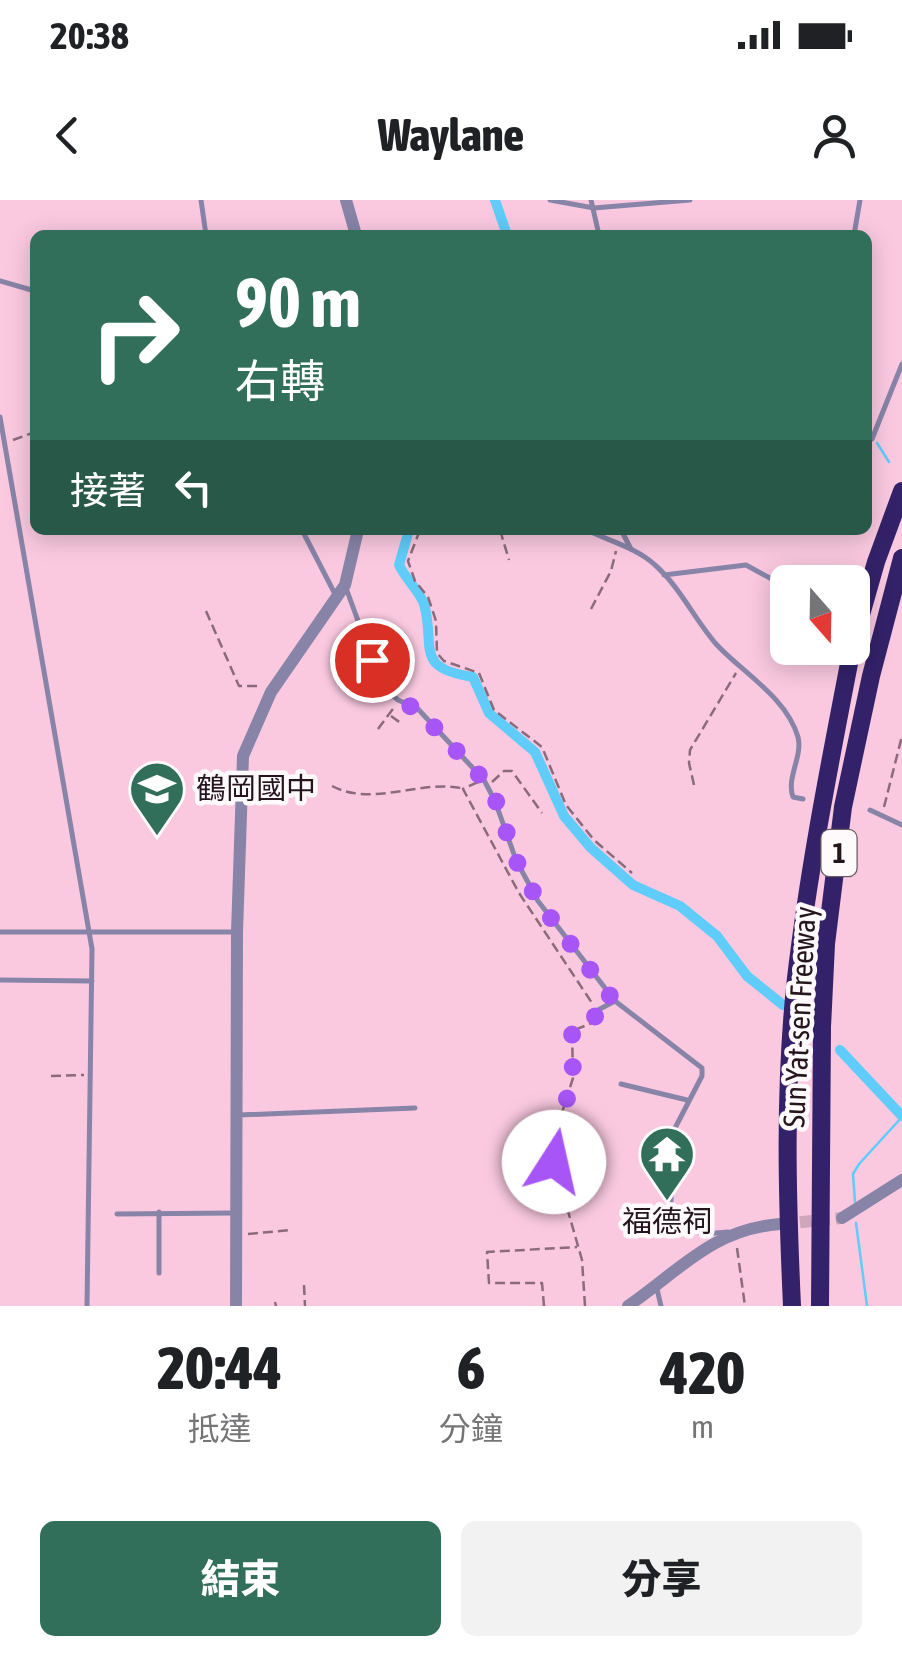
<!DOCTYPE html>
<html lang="zh-TW">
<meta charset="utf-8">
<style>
body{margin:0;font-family:"Asap Condensed","Noto Sans TC",sans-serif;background:#f2f2f2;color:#202124;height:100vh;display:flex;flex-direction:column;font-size:38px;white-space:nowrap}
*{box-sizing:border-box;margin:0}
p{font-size:32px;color:#757577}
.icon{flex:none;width:55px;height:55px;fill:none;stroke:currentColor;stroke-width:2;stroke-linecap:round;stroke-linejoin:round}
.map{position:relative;height:1106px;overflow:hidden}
.drawer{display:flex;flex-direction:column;background:#fff;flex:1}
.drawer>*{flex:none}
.guide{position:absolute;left:30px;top:30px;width:842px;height:305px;border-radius:15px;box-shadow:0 5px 25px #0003;background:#326f5b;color:#fff;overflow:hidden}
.needle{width:65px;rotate:160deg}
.controls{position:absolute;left:770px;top:365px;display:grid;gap:20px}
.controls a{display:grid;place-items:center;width:100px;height:100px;border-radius:15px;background:#fff;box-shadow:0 5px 25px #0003;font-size:50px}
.pin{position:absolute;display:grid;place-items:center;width:85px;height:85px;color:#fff;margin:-42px;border:5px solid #fff;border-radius:50%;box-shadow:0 2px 10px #0007}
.me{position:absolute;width:110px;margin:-55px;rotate:10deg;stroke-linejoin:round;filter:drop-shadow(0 0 8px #0008)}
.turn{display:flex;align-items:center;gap:35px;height:210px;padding:0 40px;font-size:45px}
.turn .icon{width:130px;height:130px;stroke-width:2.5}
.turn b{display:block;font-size:70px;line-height:85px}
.then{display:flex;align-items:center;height:95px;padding:0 40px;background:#0003;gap:20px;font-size:38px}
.eta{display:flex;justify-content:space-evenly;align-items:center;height:170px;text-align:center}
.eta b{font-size:60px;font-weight:800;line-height:70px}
.primary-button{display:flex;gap:20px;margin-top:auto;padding:20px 40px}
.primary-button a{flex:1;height:115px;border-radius:15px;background:#326f5b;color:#fff;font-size:40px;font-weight:800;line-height:115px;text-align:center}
.primary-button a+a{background:#f2f2f2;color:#202124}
.status{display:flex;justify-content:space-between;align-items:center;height:70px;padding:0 50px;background:#fff;direction:ltr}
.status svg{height:28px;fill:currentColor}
header{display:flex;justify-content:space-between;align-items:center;height:130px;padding:0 40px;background:#fff;font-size:45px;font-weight:800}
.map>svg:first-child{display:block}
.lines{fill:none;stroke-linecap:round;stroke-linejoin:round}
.stream{stroke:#5fccfa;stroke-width:2.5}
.canal{stroke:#5fccfa;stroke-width:10}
.tertiary-tunnel{stroke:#cfa5b9;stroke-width:12;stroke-dasharray:12 6;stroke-linecap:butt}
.path{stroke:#8b6b7a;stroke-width:2.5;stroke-dasharray:10 5;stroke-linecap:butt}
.service{stroke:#8884a8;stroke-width:5}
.tertiary{stroke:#8884a8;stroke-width:12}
.motorway{stroke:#332269;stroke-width:18}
.route{stroke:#a855f7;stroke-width:18;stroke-dasharray:0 32.4}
.labels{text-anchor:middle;stroke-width:9;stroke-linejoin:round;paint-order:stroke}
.shield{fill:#fef9fb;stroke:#665960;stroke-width:2.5}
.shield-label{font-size:28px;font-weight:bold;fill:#25151d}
.poi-label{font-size:30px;fill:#25151d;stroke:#fef9fb;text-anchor:start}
.street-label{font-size:30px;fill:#25151d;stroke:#fef9fb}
</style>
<div class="status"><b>20:38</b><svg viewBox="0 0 49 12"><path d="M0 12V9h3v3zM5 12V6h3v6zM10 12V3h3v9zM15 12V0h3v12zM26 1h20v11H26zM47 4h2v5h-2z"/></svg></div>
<header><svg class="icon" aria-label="back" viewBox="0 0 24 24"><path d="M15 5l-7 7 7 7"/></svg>Waylane<svg class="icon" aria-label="person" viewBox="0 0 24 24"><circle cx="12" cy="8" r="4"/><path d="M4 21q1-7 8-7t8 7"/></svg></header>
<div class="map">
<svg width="902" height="1106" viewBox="0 0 902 1106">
<rect width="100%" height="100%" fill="#fac9e0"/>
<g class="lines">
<g class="stream">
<path d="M 877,243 L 889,262"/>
<path d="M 855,1002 L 853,974 L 859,964 L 902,917"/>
<path d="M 856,1023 L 867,1106"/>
</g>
<g class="canal">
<path d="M 495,0 L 507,35"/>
<path d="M 409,330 L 399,365 C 405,378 420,392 424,404 C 436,447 413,468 473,477 L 489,513 L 535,552 L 564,616 L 591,648 L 633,685 L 680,706 L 717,736 L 747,776 L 783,805"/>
<path d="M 840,850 L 902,916"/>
</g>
<path class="tertiary-tunnel" d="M 782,1024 L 842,1018"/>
<g class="path">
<path d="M 13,240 L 35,232"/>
<path d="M 420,330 L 408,361 L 415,381 L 428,397 L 436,421 L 437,453 L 444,461 L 479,473 L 494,510 L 542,547 L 566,605 L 594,640 L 632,673"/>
<path d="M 500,330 L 509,360"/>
<path d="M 591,409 L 611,371 L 616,351"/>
<path d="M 206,411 L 239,486 L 262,486"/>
<path d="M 391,516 L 402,524"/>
<path d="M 378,529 L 395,506"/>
<path d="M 478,582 L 463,589 L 519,693 L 592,803"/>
<path d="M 492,582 L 504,571 L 512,571 L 542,613"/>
<path d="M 694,585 L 689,563 L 690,550 L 736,473"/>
<path d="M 332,586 C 372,607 419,580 461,588"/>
<path d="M 884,607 L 902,536"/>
<path d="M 51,876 L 84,875"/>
<path d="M 248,1034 L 291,1030"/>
<path d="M 737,1048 L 745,1106"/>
<path d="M 304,1085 L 305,1106"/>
<path d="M 275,1102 L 276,1106"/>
<path d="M 544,1106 L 542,1083 L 489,1083 L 487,1052 L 577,1047"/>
<path d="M 585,1106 L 582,1060 L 554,962 L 559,922 L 573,878 L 572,831 L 592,823 L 594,819"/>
</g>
<g class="service">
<path d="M 201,0 L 206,35"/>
<path d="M 550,0 L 594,8 L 690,0"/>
<path d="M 591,0 L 599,35"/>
<path d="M 854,35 L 860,0"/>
<path d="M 0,81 L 35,91"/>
<path d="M 0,217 L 92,749 L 87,1106"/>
<path d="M 872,239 L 902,164"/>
<path d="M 302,330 L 335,394"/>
<path d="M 587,330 C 609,341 637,348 655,365 C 680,387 695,420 717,445 C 743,473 786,497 798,537 C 803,556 786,578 793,597 L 803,599"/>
<path d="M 621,330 L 631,349"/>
<path d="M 664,375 L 746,365 L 788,388"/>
<path d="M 346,388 L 372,459 L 374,479 L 398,500 L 418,509 L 484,580 L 495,601 L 516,660 L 538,701 L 615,801"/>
<path d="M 870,610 L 902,625"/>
<path d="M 0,732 L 237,732"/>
<path d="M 0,780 L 92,781"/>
<path d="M 598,810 L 615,801 L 702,868 L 702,876 L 674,930 L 670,1024 L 704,1034 L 728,1032"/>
<path d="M 621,884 L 687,900"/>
<path d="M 239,915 L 415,908"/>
<path d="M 159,1012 L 159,1073"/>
<path d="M 117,1014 L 234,1013"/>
<path d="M 657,1089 L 661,1106"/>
</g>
<g class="tertiary">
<path d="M 346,0 L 356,35"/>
<path d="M 842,1018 L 902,980"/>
<path d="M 236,1106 L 237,732 L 243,556 L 271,492 L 345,385 L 358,330"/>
<path d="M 628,1106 C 680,1070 713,1029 780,1024"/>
</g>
<g class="motorway">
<path d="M 852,446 L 876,362 L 902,291"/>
<path d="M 792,1106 C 787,997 784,887 796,778 C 809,667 831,557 852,448"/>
<path d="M 820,1106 L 822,827 L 826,744 L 843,607 L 871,476 L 902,358"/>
</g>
</g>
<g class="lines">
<path class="route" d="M 372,460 L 374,479 L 398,500 L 418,510 L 484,580 L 496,601 L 516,660 L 538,701 L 614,801 L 598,810 L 592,823 L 572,831 L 573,878 L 560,922 L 554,962"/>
</g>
<defs>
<g id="school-pin" transform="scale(2.875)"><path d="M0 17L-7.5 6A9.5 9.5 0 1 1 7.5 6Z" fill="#326f5b" stroke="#fef9fb"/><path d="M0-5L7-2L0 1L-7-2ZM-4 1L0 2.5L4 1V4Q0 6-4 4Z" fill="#fff"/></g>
<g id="temple-pin" transform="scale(2.875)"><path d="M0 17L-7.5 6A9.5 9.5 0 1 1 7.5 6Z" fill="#326f5b" stroke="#fef9fb"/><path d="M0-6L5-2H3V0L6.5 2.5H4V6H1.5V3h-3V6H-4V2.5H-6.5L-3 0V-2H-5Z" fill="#fff"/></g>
</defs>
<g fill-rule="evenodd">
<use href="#school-pin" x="157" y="589"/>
<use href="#temple-pin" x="667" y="954"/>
</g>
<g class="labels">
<rect class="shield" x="821.5" y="630" width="35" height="46" rx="8"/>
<g class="shield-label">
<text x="839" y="663">1</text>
</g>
<g class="poi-label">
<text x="196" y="599">鶴岡國中</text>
<text x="667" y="1032" text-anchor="middle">福德祠</text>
</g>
<g class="street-label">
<text transform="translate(800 817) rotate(-87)" y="10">Sun Yat-sen Freeway</text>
</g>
</g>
</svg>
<div class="controls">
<a><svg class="needle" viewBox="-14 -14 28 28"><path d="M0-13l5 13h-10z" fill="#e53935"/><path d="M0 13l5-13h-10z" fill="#757577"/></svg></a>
</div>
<div class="pin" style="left:372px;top:460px;background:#d93025"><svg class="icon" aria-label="arrive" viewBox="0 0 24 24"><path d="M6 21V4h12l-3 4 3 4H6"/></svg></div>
<svg class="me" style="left:554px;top:962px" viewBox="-20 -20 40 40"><circle r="19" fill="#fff"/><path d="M0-13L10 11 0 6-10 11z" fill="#a855f7"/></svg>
<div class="guide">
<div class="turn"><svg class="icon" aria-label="right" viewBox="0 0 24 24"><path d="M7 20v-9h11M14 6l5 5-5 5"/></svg><div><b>90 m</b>右轉</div></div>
<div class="then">接著<svg class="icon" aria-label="left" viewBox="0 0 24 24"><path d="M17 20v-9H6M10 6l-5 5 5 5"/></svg></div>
</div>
</div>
<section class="drawer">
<div class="eta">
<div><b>20:44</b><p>抵達</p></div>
<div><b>6</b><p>分鐘</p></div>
<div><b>420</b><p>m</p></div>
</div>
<div class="primary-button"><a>結束</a><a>分享</a></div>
</section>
